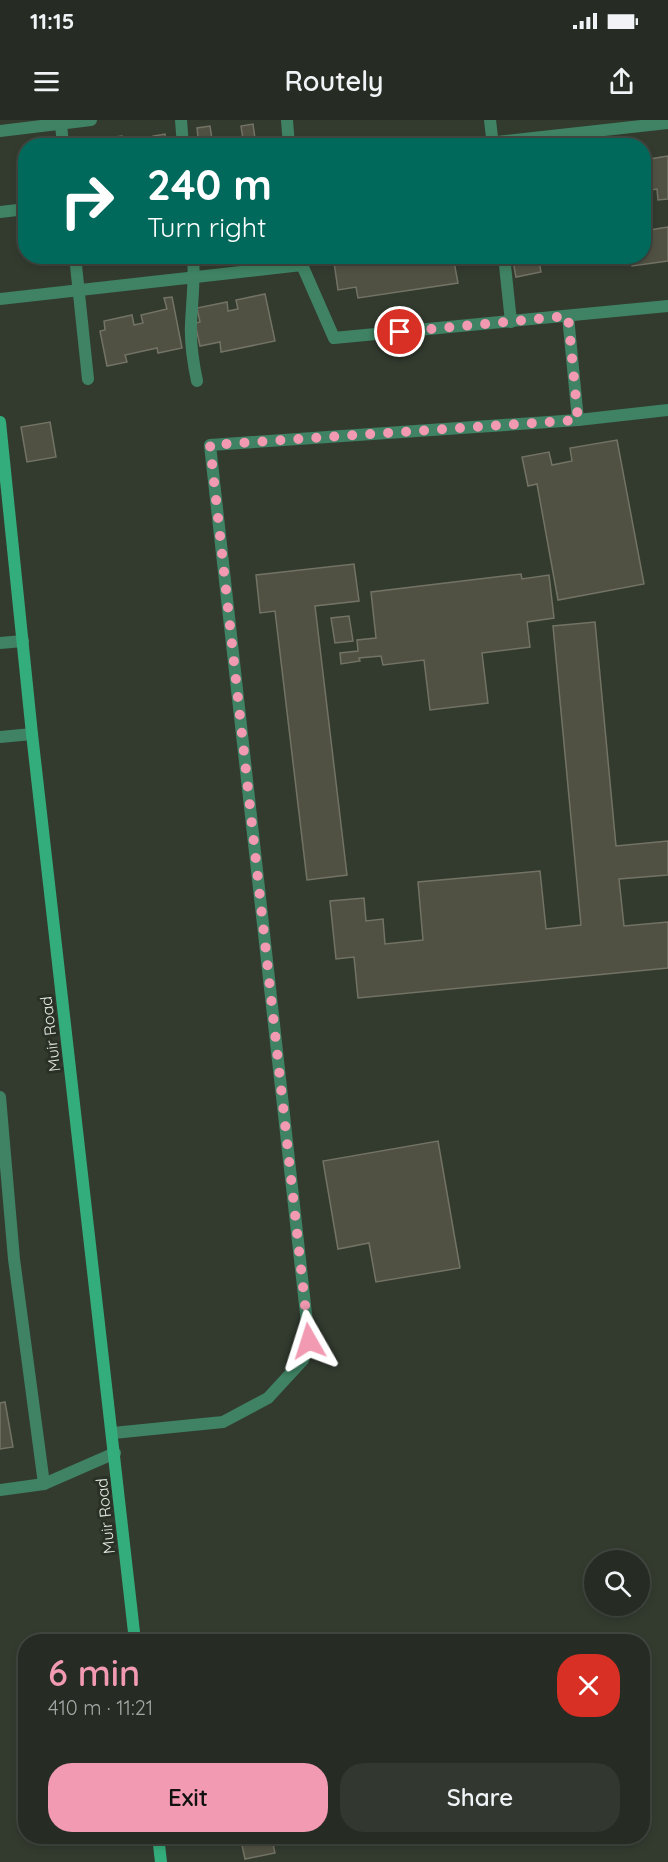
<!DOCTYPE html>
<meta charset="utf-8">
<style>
body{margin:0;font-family:Quicksand,sans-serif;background:#323830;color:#f1f3f6;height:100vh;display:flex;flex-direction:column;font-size:22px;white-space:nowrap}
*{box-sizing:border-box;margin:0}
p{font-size:20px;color:#a4a7a6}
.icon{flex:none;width:33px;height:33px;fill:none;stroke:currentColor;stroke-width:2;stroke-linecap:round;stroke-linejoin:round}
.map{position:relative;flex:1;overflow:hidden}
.details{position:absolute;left:18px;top:1514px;width:632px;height:210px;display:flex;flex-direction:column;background:#262c23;border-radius:24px;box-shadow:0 3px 9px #0003,0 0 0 2px #424841}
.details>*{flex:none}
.top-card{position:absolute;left:18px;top:18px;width:633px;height:126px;border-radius:24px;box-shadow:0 3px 9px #0003,0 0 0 2px #424841;background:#00695c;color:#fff;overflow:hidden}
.buttons{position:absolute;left:584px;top:1430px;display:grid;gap:12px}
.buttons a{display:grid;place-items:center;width:66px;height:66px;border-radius:50%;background:#262c23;box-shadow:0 3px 9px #0003,0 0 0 2px #424841;font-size:30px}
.pin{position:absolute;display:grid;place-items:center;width:51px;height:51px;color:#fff;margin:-26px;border:3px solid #fff;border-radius:50%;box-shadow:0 2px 6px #0007}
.me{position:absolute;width:66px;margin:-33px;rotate:354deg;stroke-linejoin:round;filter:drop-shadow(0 0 4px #0008)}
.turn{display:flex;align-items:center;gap:21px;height:126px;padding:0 30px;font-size:27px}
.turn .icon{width:78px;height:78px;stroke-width:2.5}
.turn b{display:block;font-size:42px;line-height:51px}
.round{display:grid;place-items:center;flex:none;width:63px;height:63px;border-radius:24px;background:#323830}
.headline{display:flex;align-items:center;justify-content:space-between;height:102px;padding:0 30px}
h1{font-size:36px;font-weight:600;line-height:45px;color:#f19ab2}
.button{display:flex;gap:12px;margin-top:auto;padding:12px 30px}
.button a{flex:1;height:69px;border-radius:24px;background:#f19ab2;color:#111;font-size:24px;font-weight:600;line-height:69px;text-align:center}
.button a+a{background:#323830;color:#f1f3f6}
.status{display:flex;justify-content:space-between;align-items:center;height:42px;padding:0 30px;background:#262c23;direction:ltr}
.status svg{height:16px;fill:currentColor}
header{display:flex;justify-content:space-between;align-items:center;height:78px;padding:0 30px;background:#262c23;font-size:27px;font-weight:600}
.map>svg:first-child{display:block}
.building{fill:#515143;stroke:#727364;stroke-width:1.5}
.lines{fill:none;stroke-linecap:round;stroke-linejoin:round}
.minor{stroke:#3f8364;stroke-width:12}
.secondary{stroke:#34ad7c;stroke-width:12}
.route{stroke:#f19ab2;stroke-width:10;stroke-dasharray:0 18}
.labels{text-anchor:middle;stroke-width:6;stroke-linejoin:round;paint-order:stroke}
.street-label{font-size:16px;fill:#e7ece4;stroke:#293025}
</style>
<div class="status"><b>11:15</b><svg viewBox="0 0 49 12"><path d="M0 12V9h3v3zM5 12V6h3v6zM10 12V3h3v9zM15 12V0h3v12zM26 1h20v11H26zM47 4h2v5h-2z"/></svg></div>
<header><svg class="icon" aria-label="menu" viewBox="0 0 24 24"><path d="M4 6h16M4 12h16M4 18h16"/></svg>Routely<svg class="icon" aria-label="share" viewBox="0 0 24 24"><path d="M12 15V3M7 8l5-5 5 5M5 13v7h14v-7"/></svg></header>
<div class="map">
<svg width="668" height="1742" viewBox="0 0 668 1742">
<rect width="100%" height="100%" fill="#333b2f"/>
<g class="building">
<path d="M 253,4 L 256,26 L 244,26 L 241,6 Z"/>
<path d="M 210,6 L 213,26 L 199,26 L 197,8 Z"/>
<path d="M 165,14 L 166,26 L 154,26 L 153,16 Z"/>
<path d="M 122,16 L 123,26 L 109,26 L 108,18 Z"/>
<path d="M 668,36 L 668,79 L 658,80 L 657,69 L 644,71 L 644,40 Z"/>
<path d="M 668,107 L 668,141 L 632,146 L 631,136 L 644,136 L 644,111 Z"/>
<path d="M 367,136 L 453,136 L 458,163 L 358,178 L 356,167 L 338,170 L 334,142 Z"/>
<path d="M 512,136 L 538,136 L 541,152 L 516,157 Z"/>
<path d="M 265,174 L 275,221 L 221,232 L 220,222 L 200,226 L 195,203 L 200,202 L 197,188 L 227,182 L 228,191 L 238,189 L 236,180 Z"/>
<path d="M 172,177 L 182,228 L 158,233 L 157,228 L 125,235 L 127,242 L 107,246 L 100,211 L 105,210 L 104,201 L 132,195 L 134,205 L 143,203 L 141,195 L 167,189 L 164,178 Z"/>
<path d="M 50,302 L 56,337 L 27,342 L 21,307 Z"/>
<path d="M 617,320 L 644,464 L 558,480 L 537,364 L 528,366 L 522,337 L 549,332 L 552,345 L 572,341 L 570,328 Z"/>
<path d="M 354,444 L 359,481 L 315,486 L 347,755 L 307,760 L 275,491 L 260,493 L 256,455 Z"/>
<path d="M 521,454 L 522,459 L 549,455 L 554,498 L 527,502 L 530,527 L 482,533 L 488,583 L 430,590 L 424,540 L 383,545 L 381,536 L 359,538 L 360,541 L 341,544 L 340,533 L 358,531 L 357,520 L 376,518 L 371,472 Z"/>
<path d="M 349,496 L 353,521 L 335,523 L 331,498 Z"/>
<path d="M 595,502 L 616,726 L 668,721 L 668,755 L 619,759 L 624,806 L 668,802 L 668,848 L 358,878 L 354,837 L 336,839 L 330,781 L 364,778 L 366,801 L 383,799 L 385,824 L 423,820 L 418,762 L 540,751 L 546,809 L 581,805 L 553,506 Z"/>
<path d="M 438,1021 L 460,1148 L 376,1162 L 369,1123 L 338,1129 L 323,1041 Z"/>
<path d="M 5,1282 L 13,1327 L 0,1329 L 0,1283 Z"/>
<path d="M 240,1716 L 271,1716 L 275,1733 L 245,1739 Z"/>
</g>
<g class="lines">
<g class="minor">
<path d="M 181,0 L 183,26"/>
<path d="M 287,0 L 289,26"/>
<path d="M 490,0 L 493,26"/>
<path d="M 61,4 L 63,26"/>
<path d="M 0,11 L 91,0"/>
<path d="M 461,26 L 668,3"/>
<path d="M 0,92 L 26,89"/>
<path d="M 75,136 L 88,259"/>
<path d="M 193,136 C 195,159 192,181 191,204 C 190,223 193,242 197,261"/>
<path d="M 504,136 L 511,202"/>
<path d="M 302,145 L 334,218 L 668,186"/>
<path d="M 0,179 L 302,145 L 301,138"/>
<path d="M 568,196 L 578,300"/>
<path d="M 0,523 L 23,521"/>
<path d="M 0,617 L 32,614"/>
<path d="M 0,977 L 14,1139 L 44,1364"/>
<path d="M 113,1313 L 223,1302 L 268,1278 L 303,1240 L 309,1221 L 210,325 L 578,300 L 668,290"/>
<path d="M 0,1370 L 44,1364 L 115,1333"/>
</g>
<g class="secondary">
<path d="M 0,302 L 32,614 L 135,1521"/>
<path d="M 158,1716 L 161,1742"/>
</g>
</g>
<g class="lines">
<path class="route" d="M 309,1221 L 210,325 L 578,300 L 568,196 L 400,212"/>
</g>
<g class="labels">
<g class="street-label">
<text transform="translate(50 914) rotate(-97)" y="6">Muir Road</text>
<text transform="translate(105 1396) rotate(-96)" y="6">Muir Road</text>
</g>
</g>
</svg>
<div class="buttons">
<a><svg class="icon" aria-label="search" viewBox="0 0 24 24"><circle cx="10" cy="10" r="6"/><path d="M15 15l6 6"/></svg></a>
</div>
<div class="pin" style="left:400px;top:212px;background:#d93025"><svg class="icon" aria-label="arrive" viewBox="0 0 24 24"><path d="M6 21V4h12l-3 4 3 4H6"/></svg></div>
<svg class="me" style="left:309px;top:1221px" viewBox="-20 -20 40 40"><path d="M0-17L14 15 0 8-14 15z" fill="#f19ab2" stroke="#fff" stroke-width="4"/></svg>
<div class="top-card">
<div class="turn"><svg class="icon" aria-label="right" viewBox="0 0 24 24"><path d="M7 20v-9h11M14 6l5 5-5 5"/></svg><div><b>240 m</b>Turn right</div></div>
</div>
<section class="details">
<div class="headline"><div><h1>6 min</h1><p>410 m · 11:21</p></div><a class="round" style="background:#d93025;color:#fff"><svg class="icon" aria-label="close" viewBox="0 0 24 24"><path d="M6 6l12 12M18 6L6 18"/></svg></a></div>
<div class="button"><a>Exit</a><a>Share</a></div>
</section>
</div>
